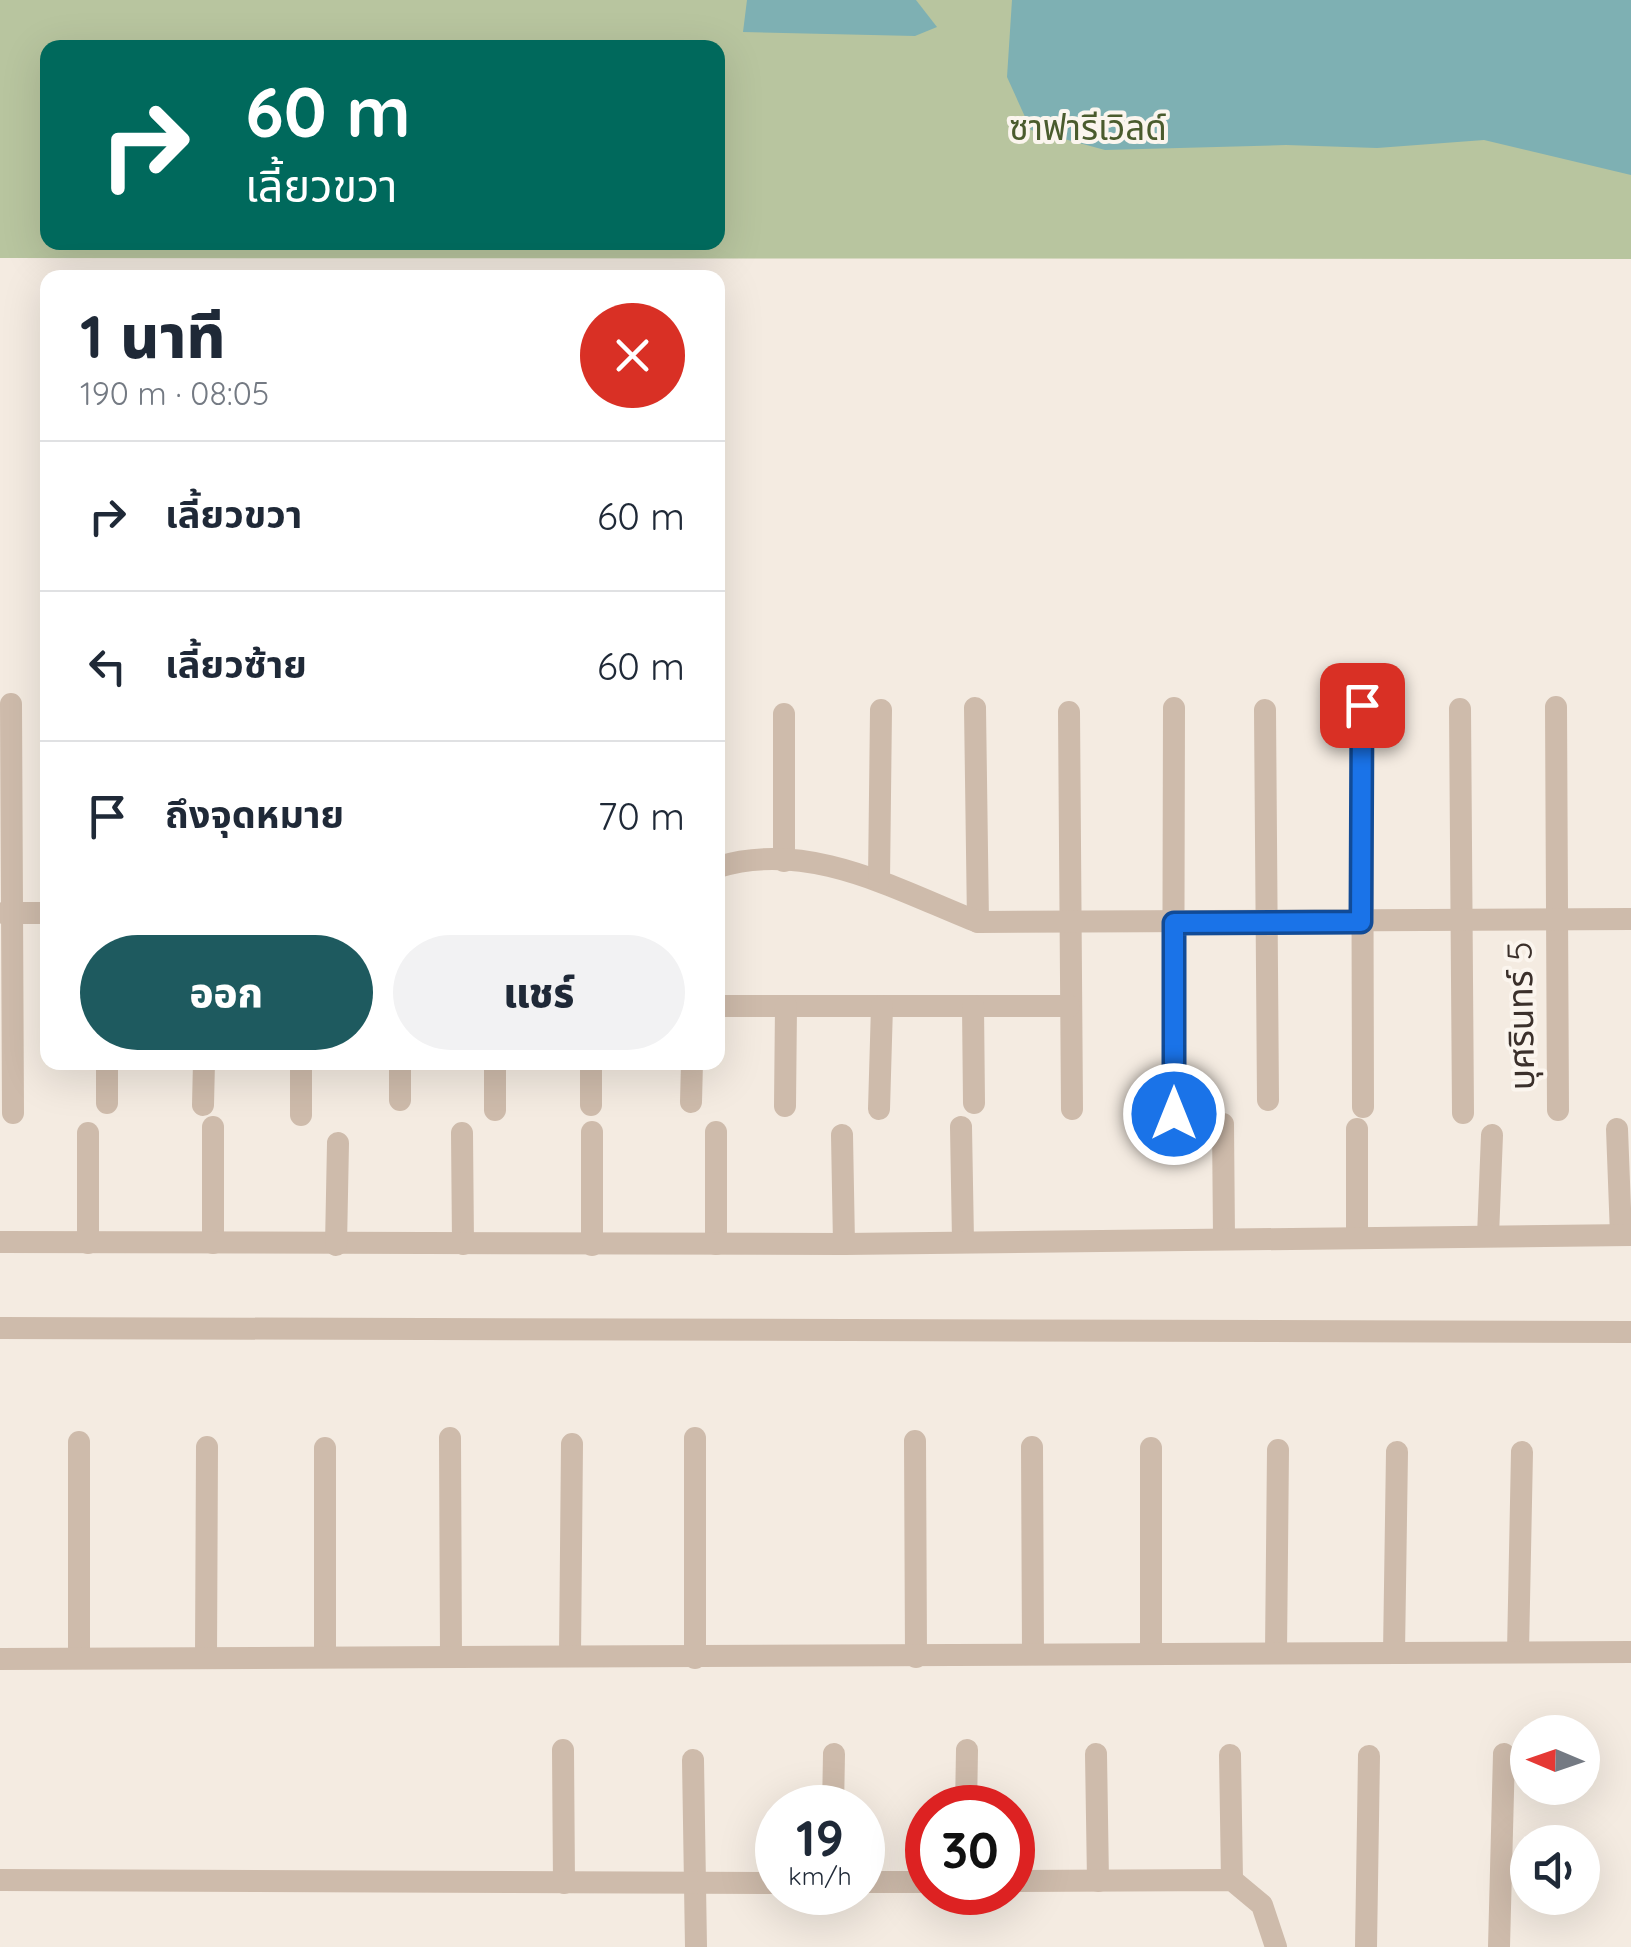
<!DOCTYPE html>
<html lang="th">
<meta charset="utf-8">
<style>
body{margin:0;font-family:Quicksand,"Noto Sans Thai",sans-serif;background:#f2f2f3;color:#1f2937;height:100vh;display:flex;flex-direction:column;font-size:38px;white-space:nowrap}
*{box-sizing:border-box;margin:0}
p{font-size:32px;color:#747a83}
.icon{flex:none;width:55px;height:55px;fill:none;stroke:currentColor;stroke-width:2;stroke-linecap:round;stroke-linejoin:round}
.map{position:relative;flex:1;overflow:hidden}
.sheet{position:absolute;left:40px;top:270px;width:685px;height:800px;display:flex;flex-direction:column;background:#fff;border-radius:20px;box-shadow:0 10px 40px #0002}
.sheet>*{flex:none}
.top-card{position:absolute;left:40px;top:40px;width:685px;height:210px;border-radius:20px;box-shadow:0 10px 40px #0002;background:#00695c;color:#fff;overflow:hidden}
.needle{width:65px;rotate:272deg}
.buttons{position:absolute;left:1510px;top:1715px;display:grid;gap:20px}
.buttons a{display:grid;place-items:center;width:90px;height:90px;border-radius:50%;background:#fff;box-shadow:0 10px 40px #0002;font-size:50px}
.speed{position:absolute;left:755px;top:1785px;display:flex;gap:20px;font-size:50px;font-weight:700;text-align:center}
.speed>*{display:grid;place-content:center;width:130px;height:130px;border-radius:50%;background:#fff;box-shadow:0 10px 40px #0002;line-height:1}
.speed small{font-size:25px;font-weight:400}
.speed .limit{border:15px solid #d22;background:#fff;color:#111}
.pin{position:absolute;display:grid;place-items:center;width:85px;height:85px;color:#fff;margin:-42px;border-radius:20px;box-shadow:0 5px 15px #0006}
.me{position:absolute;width:110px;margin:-55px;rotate:0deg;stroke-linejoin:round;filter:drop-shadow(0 0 8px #0008)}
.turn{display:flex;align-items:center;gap:35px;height:210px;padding:0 40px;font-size:45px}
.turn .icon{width:130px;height:130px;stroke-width:2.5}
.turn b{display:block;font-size:70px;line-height:85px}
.round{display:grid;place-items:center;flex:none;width:105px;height:105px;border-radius:52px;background:#f2f2f3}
.overview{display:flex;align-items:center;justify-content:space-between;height:170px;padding:0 40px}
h1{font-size:60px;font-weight:800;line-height:75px}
.cta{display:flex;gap:20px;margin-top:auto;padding:20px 40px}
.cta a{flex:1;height:115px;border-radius:60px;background:#1e5a5f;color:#fff;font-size:40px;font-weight:800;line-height:115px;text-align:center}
.cta a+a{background:#f2f2f3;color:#1f2937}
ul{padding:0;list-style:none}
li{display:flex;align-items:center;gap:30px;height:150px;padding:0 40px;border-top:2px solid #e0e1e3}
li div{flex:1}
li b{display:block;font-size:38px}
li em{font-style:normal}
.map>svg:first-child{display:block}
.green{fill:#b8c59f;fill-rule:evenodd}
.water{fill:#7eb0b3}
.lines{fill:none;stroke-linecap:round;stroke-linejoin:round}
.minor{stroke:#cebbab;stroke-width:22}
.route-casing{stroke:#114b97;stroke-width:25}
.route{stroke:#1a73e8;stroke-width:18}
.labels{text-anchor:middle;stroke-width:8;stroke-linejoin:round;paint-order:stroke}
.park-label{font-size:35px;fill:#4a5b2d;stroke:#fbf5ee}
.street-label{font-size:35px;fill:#3b302b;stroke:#fbf5ee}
</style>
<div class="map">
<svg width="1631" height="1947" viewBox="0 0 1631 1947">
<rect width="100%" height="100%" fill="#f4ebe1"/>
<path class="green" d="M 0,0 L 1631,0 L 1631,259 L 0,258 ZM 48,48 L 718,48 L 718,242 L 48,242 Z"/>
<g class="water">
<path d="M 747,0 L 916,0 L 937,27 L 915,36 L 743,32 Z"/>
<path d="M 1012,0 L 1631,0 L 1631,175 L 1484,140 L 1377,148 L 1286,145 L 1105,150 L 1031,130 L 1007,77 Z"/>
</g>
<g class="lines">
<g class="minor">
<path d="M 11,704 L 13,1113"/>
<path d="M 1362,705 L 1363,1107"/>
<path d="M 1556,707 L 1558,1110"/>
<path d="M 975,708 L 978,922"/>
<path d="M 1460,709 L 1463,1113"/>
<path d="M 1265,710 L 1268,1100"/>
<path d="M 1069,712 L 1072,1109"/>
<path d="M 784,861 L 784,714"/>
<path d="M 718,867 C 808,839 897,890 978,922 L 1631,919"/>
<path d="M 879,880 L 881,710"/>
<path d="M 3,913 L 48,913"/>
<path d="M 718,1006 L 1069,1006"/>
<path d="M 973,1006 L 974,1103"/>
<path d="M 301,1062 L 301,1115"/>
<path d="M 400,1062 L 400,1100"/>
<path d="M 591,1062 L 591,1105"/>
<path d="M 691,1102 L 692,1062"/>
<path d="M 107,1103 L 107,1062"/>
<path d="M 203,1105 L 204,1062"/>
<path d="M 785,1106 L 786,1006"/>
<path d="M 879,1109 L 882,1006"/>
<path d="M 495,1110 L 495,1062"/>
<path d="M 1173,1114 L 1174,708"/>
<path d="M 1223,1124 L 1224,1238"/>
<path d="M 213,1127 L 213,1243"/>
<path d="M 961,1127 L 963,1241"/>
<path d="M 1617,1129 L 1621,1235"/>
<path d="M 716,1132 L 716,1244"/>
<path d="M 462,1133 L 463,1244"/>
<path d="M 842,1135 L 844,1244"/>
<path d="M 1357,1235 L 1357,1129"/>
<path d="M 1488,1236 L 1492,1135"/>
<path d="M 0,1242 L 844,1244 L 1631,1235"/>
<path d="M 88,1243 L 88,1133"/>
<path d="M 336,1245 L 338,1143"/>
<path d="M 592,1245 L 592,1132"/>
<path d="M 0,1328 L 1631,1332"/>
<path d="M 450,1438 L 451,1657"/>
<path d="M 915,1441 L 916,1657"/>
<path d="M 79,1442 L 79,1658"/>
<path d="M 1032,1447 L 1033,1654"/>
<path d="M 325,1448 L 325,1657"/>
<path d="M 1151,1448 L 1151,1653"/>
<path d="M 1518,1652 L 1522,1452"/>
<path d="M 1276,1653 L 1278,1450"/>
<path d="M 1394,1653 L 1397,1452"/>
<path d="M 570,1655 L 572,1444"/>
<path d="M 206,1657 L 207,1447"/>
<path d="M 695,1658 L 695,1438"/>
<path d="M 0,1659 L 1631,1652"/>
<path d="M 563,1750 L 564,1883"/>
<path d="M 1096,1754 L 1098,1881"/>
<path d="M 1230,1755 L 1232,1880"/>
<path d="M 693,1760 L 696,1947"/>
<path d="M 833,1808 L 834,1754"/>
<path d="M 966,1808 L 967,1750"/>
<path d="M 0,1880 L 778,1883"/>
<path d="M 1012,1881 L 1232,1880 L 1262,1905 L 1276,1947"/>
<path d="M 862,1882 L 928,1882"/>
<path d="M 1366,1947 L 1369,1756"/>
<path d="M 1499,1947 L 1504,1754"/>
</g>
</g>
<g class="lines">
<g class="route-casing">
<path id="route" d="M 1174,1114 L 1174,923 L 1361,922 L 1362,705"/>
</g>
<use href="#route" class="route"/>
</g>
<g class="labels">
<g class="park-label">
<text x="1088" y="140">ซาฟารีเวิลด์</text>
</g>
<g class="street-label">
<text transform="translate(1521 1016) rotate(-91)" y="12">บุศรินทร์ 5</text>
</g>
</g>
</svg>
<div class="buttons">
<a><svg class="needle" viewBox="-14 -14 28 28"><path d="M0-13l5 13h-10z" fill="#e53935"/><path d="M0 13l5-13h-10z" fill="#747a83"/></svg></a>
<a><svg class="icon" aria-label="sound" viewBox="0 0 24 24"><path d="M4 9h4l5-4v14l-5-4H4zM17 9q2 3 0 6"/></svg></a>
</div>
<div class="speed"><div>19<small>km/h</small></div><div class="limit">30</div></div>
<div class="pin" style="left:1362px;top:705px;background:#d93025"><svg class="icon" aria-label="arrive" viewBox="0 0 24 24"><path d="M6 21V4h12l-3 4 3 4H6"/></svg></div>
<svg class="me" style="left:1174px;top:1114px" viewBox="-20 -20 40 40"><circle r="17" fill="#1a73e8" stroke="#fff" stroke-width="3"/><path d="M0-11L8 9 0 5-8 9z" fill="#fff"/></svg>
<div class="top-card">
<div class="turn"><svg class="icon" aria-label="right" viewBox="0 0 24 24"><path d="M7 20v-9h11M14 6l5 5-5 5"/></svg><div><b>60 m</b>เลี้ยวขวา</div></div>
</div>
<section class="sheet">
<div class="overview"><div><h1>1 นาที</h1><p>190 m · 08:05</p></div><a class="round" style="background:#d93025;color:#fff"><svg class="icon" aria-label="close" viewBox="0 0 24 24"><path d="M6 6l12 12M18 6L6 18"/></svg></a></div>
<ul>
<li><svg class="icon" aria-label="right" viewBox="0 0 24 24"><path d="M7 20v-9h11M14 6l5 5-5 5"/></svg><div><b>เลี้ยวขวา</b></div><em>60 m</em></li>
<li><svg class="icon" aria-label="left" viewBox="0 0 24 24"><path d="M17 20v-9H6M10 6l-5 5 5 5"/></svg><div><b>เลี้ยวซ้าย</b></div><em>60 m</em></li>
<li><svg class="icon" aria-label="arrive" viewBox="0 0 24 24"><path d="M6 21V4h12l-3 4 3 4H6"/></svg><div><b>ถึงจุดหมาย</b></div><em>70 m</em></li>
</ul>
<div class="cta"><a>ออก</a><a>แชร์</a></div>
</section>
</div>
